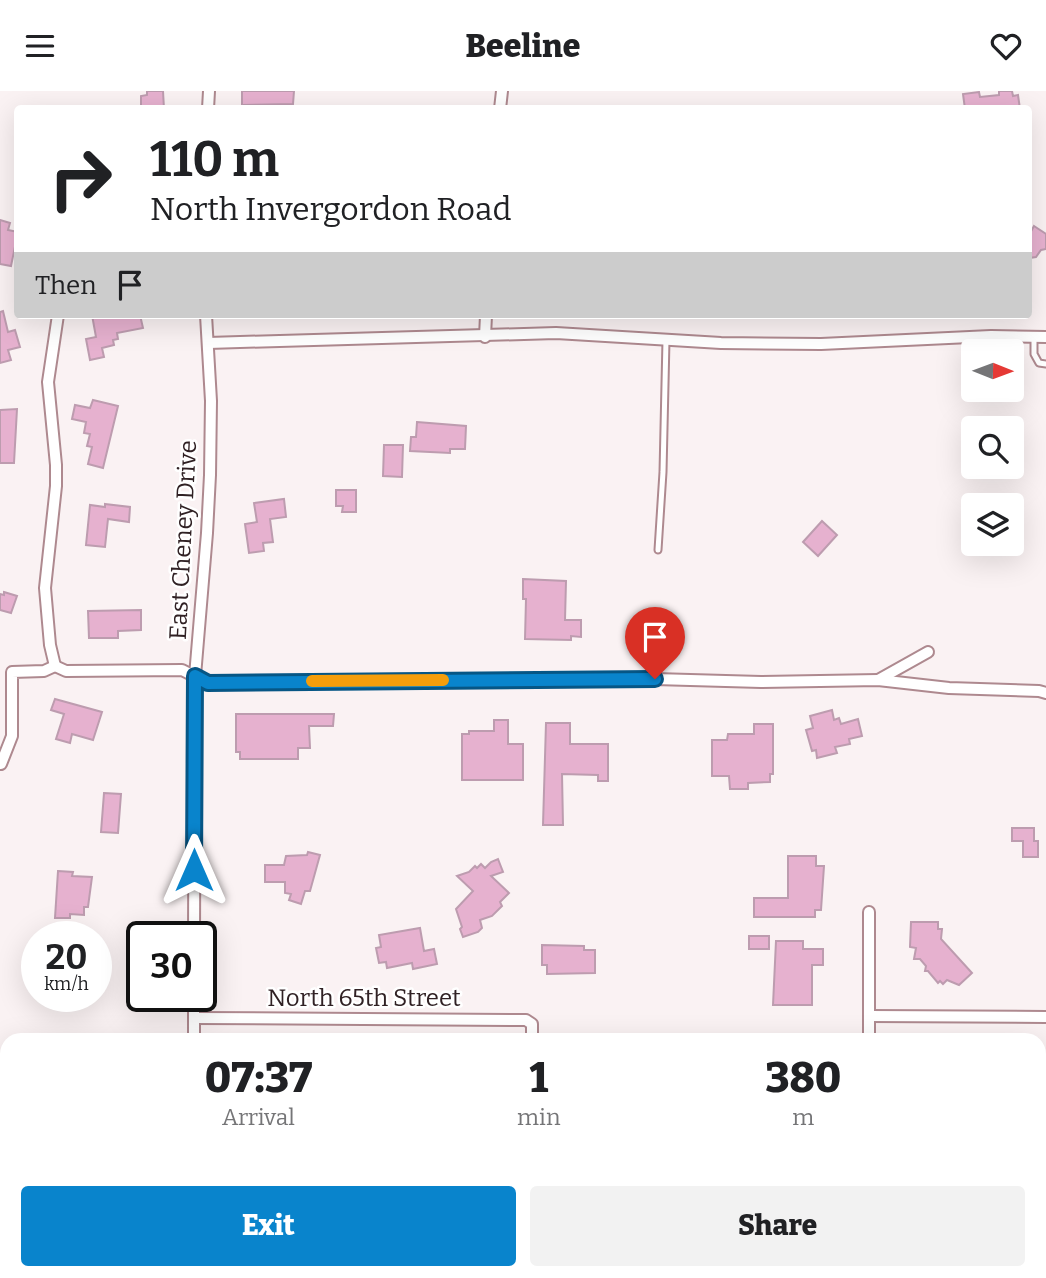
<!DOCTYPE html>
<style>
body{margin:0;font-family:Bitter,serif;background:#f2f2f2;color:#202124;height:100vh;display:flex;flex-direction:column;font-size:26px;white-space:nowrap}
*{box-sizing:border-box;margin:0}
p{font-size:23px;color:#757577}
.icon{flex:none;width:38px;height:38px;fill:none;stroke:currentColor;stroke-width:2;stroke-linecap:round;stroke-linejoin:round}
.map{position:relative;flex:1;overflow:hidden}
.details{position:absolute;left:0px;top:942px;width:1046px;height:247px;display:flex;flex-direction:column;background:#fff;border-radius:21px 21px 0 0;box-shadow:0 7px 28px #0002}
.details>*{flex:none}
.banner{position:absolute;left:14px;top:14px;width:1018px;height:214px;border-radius:7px;box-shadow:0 7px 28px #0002;background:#fff;color:#202124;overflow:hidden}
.needle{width:46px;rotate:91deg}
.controls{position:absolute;left:961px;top:248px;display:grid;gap:14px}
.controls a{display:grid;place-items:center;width:63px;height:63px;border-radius:7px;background:#fff;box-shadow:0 7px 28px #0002;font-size:35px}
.speed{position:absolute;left:21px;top:830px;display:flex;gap:14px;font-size:35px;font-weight:700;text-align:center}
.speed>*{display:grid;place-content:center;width:91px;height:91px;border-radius:50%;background:#fff;box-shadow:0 7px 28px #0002;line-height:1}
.speed small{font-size:18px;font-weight:400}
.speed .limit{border:4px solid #111;border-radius:10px;background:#fff;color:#111}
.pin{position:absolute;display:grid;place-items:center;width:60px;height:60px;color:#fff;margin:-72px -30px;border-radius:50% 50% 50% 0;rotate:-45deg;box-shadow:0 0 7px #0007}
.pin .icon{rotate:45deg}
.me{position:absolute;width:77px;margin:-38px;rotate:0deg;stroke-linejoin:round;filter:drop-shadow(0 0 5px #0008)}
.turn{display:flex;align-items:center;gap:24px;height:147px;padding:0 21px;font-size:32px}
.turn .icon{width:91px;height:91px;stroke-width:2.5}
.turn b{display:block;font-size:49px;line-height:60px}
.then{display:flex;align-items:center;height:66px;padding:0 21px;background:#0003;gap:14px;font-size:26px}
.eta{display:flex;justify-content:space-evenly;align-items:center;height:119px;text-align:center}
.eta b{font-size:42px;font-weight:800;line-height:49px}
.button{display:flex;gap:14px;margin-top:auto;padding:14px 21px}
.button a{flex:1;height:80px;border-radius:7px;background:#0984cc;color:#fff;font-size:28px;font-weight:800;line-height:80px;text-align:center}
.button a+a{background:#f2f2f2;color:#202124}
header{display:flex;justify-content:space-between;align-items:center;height:91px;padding:0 21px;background:#fff;font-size:32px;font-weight:800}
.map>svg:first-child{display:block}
.building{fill:#e6b1cf;stroke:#bd9caf;stroke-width:2}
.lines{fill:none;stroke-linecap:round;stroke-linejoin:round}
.lane-casing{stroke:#ae898f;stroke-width:9}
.street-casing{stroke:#ae898f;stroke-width:14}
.lane{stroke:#fff;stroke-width:5}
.street{stroke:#fff;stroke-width:10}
.route-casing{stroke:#065685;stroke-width:18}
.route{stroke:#0984cc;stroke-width:12}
.slow{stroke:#f59e0b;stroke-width:12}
.labels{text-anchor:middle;stroke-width:5;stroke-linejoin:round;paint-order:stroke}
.street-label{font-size:24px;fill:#302124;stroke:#fff}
</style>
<header><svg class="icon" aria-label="menu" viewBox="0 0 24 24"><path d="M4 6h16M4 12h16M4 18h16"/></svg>Beeline<svg class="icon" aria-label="heart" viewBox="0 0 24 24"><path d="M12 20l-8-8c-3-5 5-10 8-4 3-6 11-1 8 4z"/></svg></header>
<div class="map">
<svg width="1046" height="1187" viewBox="0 0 1046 1187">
<rect width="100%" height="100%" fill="#faf2f3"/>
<g class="building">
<path d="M 147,0 L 163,0 L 164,18 L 141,18 L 141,5 L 147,4 Z"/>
<path d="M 242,0 L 294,0 L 293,13 L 242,14 Z"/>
<path d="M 999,0 L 1012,0 L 1013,5 L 1018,4 L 1020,18 L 965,18 L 963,3 L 979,1 L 980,6 L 999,4 Z"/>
<path d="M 0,129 L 10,132 L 8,139 L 18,141 L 11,175 L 0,173 Z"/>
<path d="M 1034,135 L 1046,143 L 1046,158 L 1041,159 L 1036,166 L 1029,167 L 1029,144 Z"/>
<path d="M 3,220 L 8,241 L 15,239 L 20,256 L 8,259 L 11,269 L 0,272 L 0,221 Z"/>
<path d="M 92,224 L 140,224 L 143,237 L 117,242 L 118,248 L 113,249 L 114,254 L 102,257 L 104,266 L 90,269 L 86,248 L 96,246 Z"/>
<path d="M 93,309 L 118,315 L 103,377 L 88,373 L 92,356 L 87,355 L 90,343 L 84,342 L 86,331 L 72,328 L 75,314 L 90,317 Z"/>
<path d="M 17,318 L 14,372 L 0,372 L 0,319 Z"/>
<path d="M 417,331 L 466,335 L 465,358 L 450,358 L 450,362 L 410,360 L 411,346 L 416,346 Z"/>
<path d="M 384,354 L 403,354 L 402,386 L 383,385 Z"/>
<path d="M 336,399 L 356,399 L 356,421 L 342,421 L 343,415 L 336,415 Z"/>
<path d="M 284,408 L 286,426 L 270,428 L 273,451 L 263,452 L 264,460 L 249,462 L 245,433 L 257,431 L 254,412 Z"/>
<path d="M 105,413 L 130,416 L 129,431 L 108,428 L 105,456 L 86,454 L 90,414 L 105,416 Z"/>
<path d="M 822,430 L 837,444 L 818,465 L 803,451 Z"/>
<path d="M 523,488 L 566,490 L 565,529 L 581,529 L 581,546 L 571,545 L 571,549 L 525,548 L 526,508 L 523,508 Z"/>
<path d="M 4,501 L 17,505 L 11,522 L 0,519 L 0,503 L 4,504 Z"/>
<path d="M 141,519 L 141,539 L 118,540 L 118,547 L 89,547 L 88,520 Z"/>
<path d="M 55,608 L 102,621 L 93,649 L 72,643 L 70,652 L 56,648 L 64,623 L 51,619 Z"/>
<path d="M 832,619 L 834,629 L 839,627 L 841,633 L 858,628 L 862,645 L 849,648 L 850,653 L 835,656 L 837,662 L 817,667 L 816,659 L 812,660 L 806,639 L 813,637 L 810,625 Z"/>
<path d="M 236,623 L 334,623 L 333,635 L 309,635 L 310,657 L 298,657 L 298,668 L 240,668 L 240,661 L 236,661 Z"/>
<path d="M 494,629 L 508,629 L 508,653 L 523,653 L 523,689 L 462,689 L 462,643 L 469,643 L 469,640 L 494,640 Z"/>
<path d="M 546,632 L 570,632 L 570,653 L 608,653 L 608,690 L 598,690 L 598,684 L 562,683 L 563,734 L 543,734 Z"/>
<path d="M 754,633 L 773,633 L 773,683 L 770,683 L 770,691 L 748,692 L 748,698 L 730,698 L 729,685 L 712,685 L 712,649 L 727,649 L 728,643 L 754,643 Z"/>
<path d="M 104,702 L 121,703 L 118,742 L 101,741 Z"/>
<path d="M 1012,737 L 1034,737 L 1034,750 L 1038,750 L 1038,766 L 1023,766 L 1023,750 L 1012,750 Z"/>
<path d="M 308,761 L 320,764 L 310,800 L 305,800 L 301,813 L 289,809 L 291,803 L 285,802 L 285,791 L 265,791 L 265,774 L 284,774 L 286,765 L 307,764 Z"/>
<path d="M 788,765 L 816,765 L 816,775 L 824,775 L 821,819 L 815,819 L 815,826 L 754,826 L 754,807 L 788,807 Z"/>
<path d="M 498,768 L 503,781 L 491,785 L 509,802 L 500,811 L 502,815 L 492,825 L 480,829 L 482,837 L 478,841 L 463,846 L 460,838 L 462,836 L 456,818 L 473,800 L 457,785 L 469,781 L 475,775 L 477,777 L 481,773 L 485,777 L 491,771 Z"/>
<path d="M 58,780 L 73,781 L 72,785 L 92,786 L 88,816 L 84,816 L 84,824 L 70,823 L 70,827 L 55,827 Z"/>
<path d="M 911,831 L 938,831 L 938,838 L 942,838 L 941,848 L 972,882 L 959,894 L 947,889 L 943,893 L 940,890 L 938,892 L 928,880 L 925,880 L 926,875 L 920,868 L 914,868 L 916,857 L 910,856 Z"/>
<path d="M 420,837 L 424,860 L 434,858 L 437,873 L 413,878 L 412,872 L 387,877 L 386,871 L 379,872 L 376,857 L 381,856 L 379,844 Z"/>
<rect x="749" y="845" width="20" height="13"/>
<path d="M 776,850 L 803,850 L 803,858 L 823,858 L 823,874 L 812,874 L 812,914 L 773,914 Z"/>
<path d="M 542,854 L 584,855 L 584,859 L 595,859 L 595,882 L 547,883 L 547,874 L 542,874 Z"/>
</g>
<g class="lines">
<g class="lane-casing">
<g id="lane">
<path d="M 1034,246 L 1034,263 L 1039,272 L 1046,273"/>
<path d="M 658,459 L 663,381 L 666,249"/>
</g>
</g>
<g class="street-casing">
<g id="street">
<path d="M 208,18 L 209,0"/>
<path d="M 500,18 L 502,0"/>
<path d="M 485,246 L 486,224"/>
<path d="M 208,252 L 556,242 L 721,252 L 821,253 L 991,245 L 1046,246"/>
<path d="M 55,575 L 66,580 L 182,579 L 208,592 L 372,589 L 655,588 L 761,591 L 878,589 L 949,597 L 1039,600 L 1046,602"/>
<path d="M 55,575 L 50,554 L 45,497 L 56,395 L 56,374 L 48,291 L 58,224"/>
<path d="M 878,589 L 928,561"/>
<path d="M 1,673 L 12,645 L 12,581 L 44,580 L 55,575"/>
<path d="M 194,845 L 195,585 L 207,442 L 210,384 L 211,310 L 206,224"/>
<path d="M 194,905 L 194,948"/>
<path d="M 869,925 L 1046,926"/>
<path d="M 194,927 L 526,929 L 532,933 L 532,948"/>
<path d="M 869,948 L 869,821"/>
<path d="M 196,1181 L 196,1187"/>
<path d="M 530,1181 L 531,1187"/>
<path d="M 865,1187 L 865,1181"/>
</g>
</g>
<use href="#lane" class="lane"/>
<use href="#street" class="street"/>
</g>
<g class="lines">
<g class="route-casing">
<path id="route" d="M 194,779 L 195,585 L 208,592 L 655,588"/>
</g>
<use href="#route" class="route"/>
<path class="slow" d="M 312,590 L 443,589"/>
</g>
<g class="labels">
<g class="street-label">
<text transform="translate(183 449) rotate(-87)" y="8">East Cheney Drive</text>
<text x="364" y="915">North 65th Street</text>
</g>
</g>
</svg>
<div class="controls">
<a><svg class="needle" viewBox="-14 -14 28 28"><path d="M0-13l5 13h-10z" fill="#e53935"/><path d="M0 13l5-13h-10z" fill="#757577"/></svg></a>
<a><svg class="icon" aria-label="search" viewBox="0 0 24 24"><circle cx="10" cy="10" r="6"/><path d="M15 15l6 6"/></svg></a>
<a><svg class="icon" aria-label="layers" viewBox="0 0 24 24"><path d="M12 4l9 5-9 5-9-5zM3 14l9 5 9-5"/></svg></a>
</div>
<div class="speed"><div>20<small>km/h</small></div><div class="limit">30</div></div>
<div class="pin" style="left:655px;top:588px;background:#d93025"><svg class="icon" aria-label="arrive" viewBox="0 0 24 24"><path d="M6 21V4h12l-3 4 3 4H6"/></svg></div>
<svg class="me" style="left:194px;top:779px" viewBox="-20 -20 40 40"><path d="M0-17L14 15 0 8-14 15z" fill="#0984cc" stroke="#fff" stroke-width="4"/></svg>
<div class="banner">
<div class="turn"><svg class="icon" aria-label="right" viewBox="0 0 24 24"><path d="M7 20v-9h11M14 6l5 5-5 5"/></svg><div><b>110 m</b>North Invergordon Road</div></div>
<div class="then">Then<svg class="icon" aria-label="arrive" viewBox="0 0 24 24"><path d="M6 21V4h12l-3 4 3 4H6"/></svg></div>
</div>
<section class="details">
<div class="eta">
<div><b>07:37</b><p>Arrival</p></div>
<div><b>1</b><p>min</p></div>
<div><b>380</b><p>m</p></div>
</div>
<div class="button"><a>Exit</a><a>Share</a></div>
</section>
</div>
